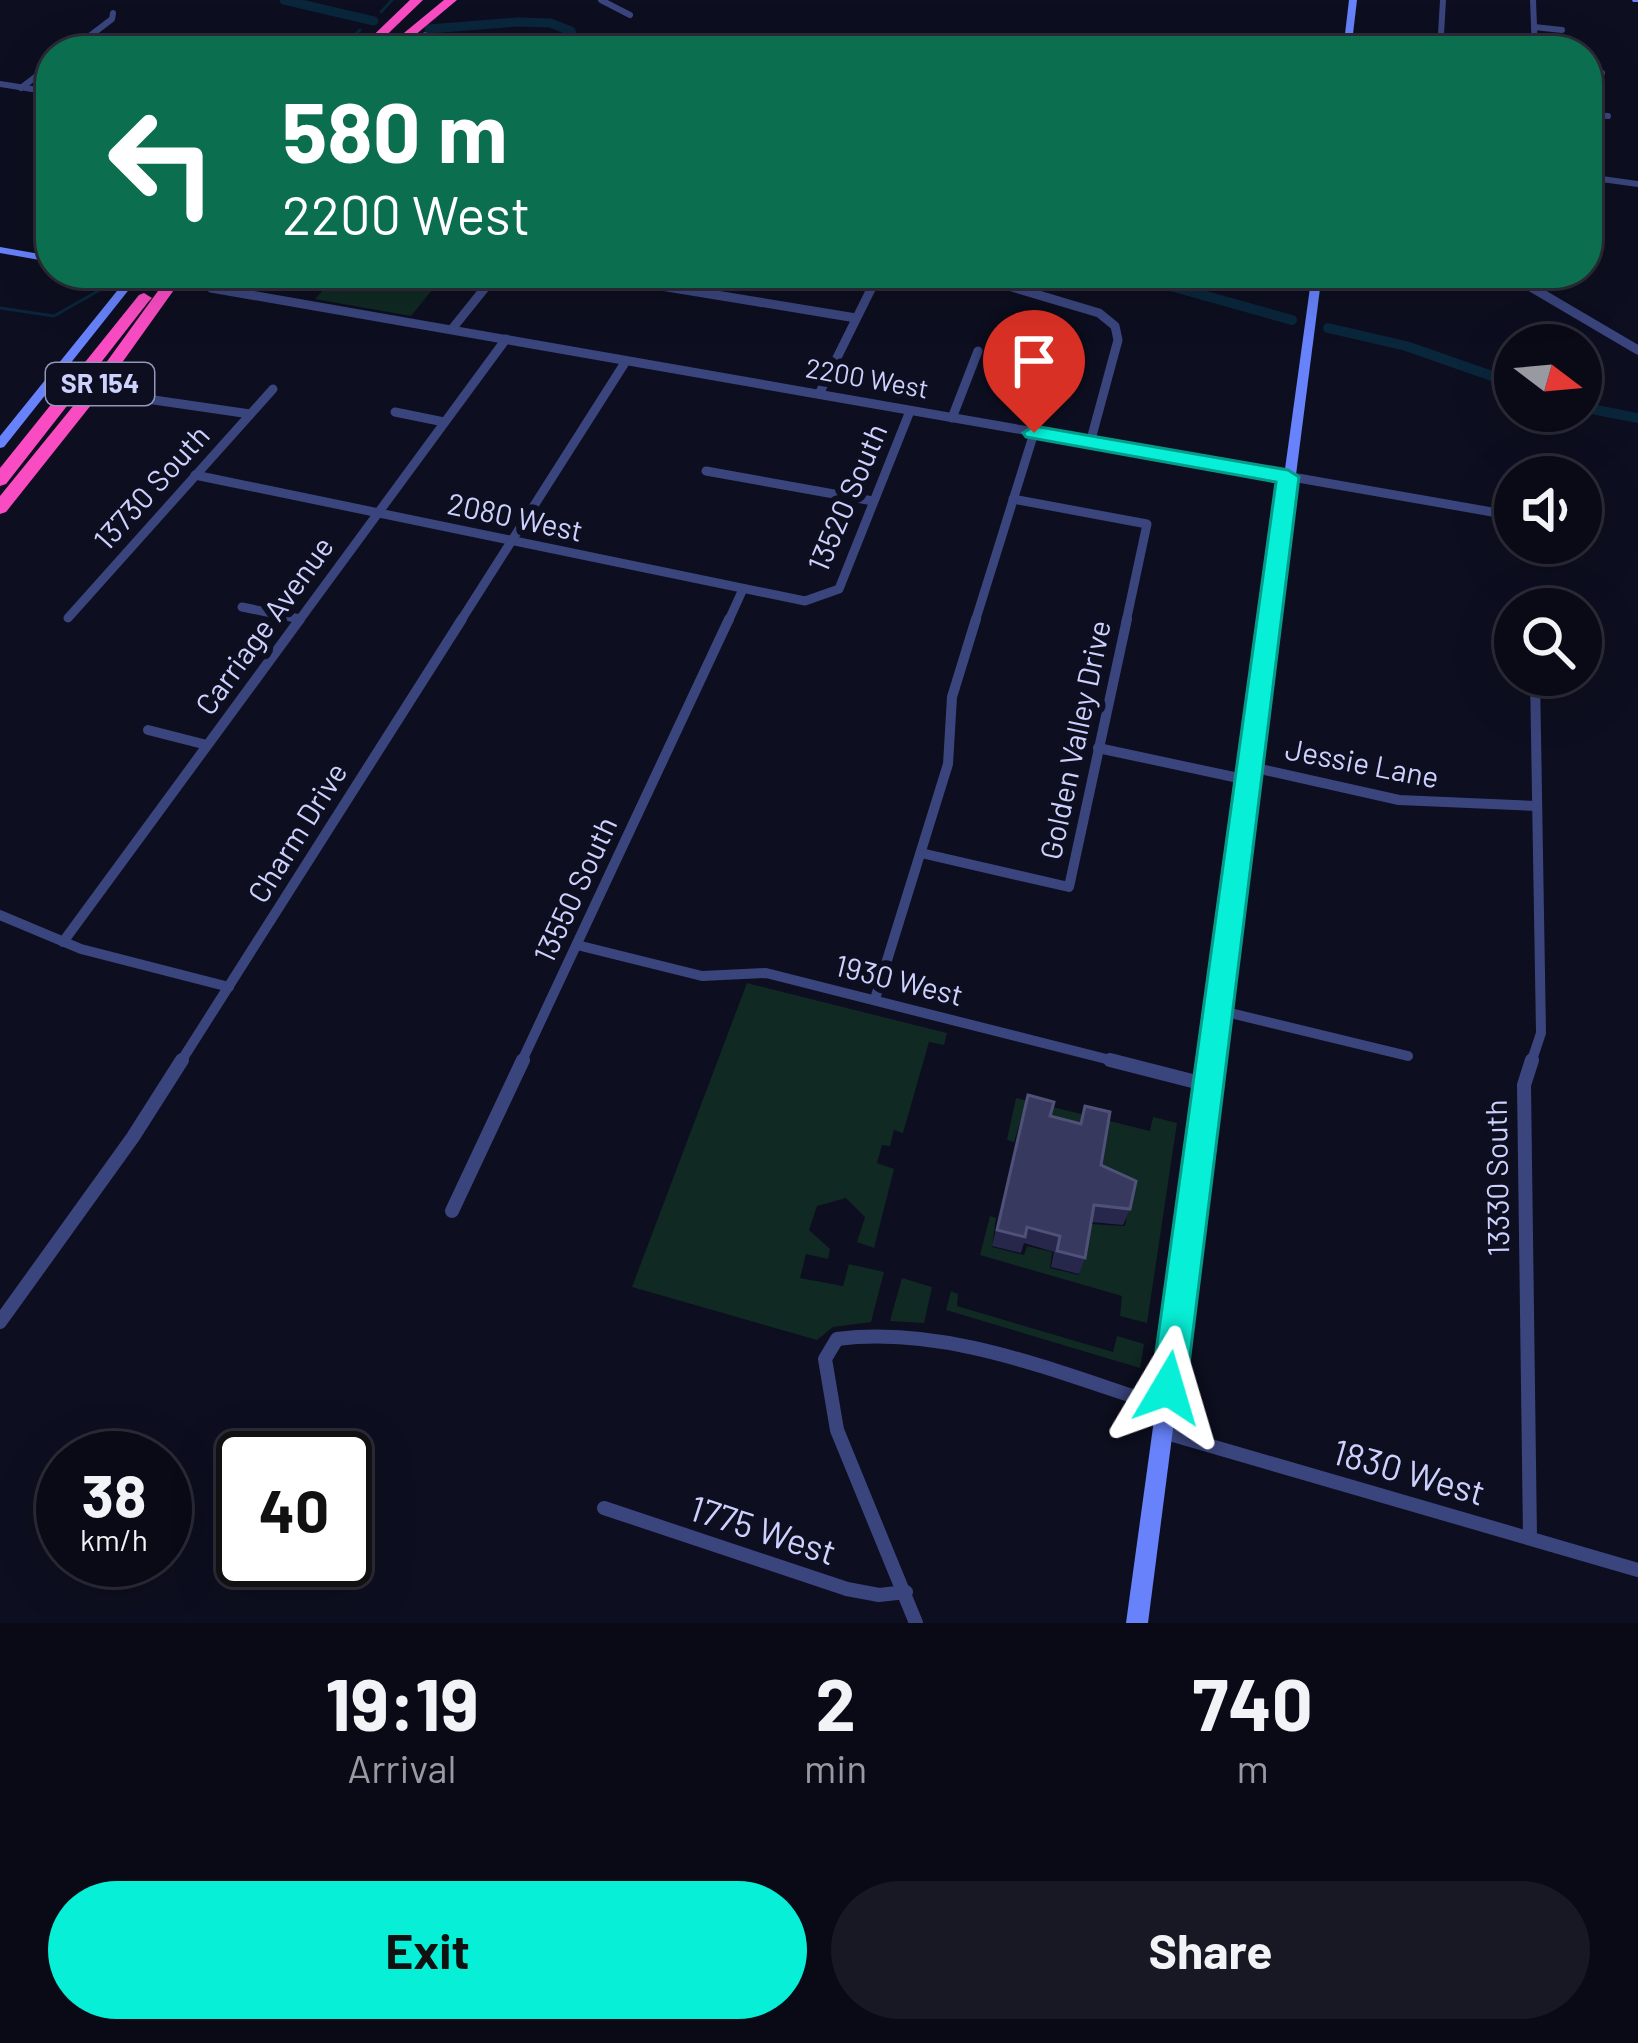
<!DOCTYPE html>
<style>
body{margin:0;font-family:Barlow,sans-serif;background:#181824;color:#f1f3f6;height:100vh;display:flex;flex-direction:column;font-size:45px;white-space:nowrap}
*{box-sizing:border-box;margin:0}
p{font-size:39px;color:#999aa1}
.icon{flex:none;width:66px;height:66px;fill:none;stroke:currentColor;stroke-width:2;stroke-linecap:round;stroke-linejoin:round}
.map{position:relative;height:1623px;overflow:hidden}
.details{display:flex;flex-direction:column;background:#0a0a17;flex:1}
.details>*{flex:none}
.banner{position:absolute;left:36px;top:36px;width:1566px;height:252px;border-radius:48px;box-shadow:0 12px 48px #0002,0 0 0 3px #2a2b36;background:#0b6e4f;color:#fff;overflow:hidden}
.needle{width:78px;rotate:106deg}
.fabs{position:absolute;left:1494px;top:324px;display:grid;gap:24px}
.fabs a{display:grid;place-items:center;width:108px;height:108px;border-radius:50%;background:#0a0a17;box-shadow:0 12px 48px #0002,0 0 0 3px #2a2b36;font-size:60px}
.speed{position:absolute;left:36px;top:1431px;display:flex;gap:24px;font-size:60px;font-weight:700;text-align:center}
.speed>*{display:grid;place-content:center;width:156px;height:156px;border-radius:50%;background:#0a0a17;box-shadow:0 12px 48px #0002,0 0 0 3px #2a2b36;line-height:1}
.speed small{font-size:30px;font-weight:400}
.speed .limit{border:6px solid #111;border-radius:18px;background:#fff;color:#111}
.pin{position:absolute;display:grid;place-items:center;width:102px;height:102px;color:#fff;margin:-123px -51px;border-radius:50% 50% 50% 0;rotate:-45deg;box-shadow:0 0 12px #0007}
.pin .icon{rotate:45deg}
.me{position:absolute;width:132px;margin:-66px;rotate:7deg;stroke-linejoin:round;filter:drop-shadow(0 0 9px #0008)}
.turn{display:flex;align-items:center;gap:42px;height:252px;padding:0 48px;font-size:54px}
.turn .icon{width:156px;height:156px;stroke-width:2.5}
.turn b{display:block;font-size:84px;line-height:102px}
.eta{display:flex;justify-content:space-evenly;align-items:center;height:204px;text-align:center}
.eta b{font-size:72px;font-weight:700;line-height:84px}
.button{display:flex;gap:24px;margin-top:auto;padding:24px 48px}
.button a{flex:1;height:138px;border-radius:72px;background:#07efd6;color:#111;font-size:48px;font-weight:700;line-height:138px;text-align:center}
.button a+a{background:#181824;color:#f1f3f6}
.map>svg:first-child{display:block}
.green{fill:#102923}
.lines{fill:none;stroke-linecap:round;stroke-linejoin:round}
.stream{stroke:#0a263b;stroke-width:3}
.canal-far1{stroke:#0a263b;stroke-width:9}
.canal{stroke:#0a263b;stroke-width:10}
.street-far3{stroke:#3a457d;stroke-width:6}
.street-far2{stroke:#3a457d;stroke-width:9}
.street-far1{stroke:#3a457d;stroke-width:10}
.street{stroke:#3a457d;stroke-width:14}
.secondary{fill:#6782fa;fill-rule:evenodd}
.highway{fill:#f94cc3;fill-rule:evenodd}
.wall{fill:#27274c}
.building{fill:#38395f;stroke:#505178;stroke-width:3}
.route{fill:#07efd6;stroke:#059b8b;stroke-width:3}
.labels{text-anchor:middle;stroke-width:12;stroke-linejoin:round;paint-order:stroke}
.far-street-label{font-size:27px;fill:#cdd1fd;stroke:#0d0e1f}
.shield{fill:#0d0e1f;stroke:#9396ba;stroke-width:3}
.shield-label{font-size:27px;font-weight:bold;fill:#cdd1fd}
.street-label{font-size:30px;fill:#cdd1fd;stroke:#0d0e1f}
.near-street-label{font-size:36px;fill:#cdd1fd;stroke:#0d0e1f}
</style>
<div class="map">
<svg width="1638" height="1623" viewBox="0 0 1638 1623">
<rect width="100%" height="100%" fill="#0d0e1f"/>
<g class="green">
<path d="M 339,273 L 446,273 L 411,316 L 315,299 Z"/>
<path d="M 747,983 L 947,1033 L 944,1045 L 929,1042 L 903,1133 L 894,1130 L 890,1146 L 882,1145 L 877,1163 L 894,1169 L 874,1248 L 857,1242 L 865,1217 L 846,1198 L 817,1206 L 809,1230 L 830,1249 L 828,1259 L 806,1254 L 800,1278 L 843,1286 L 849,1264 L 884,1272 L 871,1322 L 833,1327 L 817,1340 L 632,1287 Z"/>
<path d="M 1016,1098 L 1150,1131 L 1153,1117 L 1177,1123 L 1147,1323 L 1120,1316 L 1122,1296 L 980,1255 L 990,1216 L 996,1218 L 992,1247 L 1024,1255 L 1027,1246 L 1052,1252 L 1050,1268 L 1079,1275 L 1090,1224 L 1125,1226 L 1130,1196 L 1097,1181 L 1105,1129 L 1023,1112 L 1014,1142 L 1007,1140 Z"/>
<path d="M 902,1278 L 932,1287 L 924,1323 L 890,1321 Z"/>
<path d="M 951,1291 L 958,1294 L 957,1306 L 1113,1352 L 1117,1336 L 1144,1344 L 1140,1368 L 946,1310 Z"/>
</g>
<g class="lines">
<g class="stream">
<path d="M 381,12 L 392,0"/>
<path d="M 338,51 L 360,30"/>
<path d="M 0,308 L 54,316 L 105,287"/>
</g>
<g class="canal-far1">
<path d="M 284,0 L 374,21"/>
<path d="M 429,29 L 518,22 L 550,23 L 571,31 L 577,51"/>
<path d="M 1124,273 L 1130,275"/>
</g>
<g class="canal">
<path d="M 1124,273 L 1292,320"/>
<path d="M 1328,328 L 1406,346 L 1515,384"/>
<path d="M 1581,407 L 1638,418"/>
</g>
<g class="street-far3">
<path d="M 601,0 L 630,15"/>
<path d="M 1533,0 L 1535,51"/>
<path d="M 1534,27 L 1562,30"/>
<path d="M 70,51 L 112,19 L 113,13"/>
<path d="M 235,51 L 239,47"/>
<path d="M 409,51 L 425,35"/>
<path d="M 1440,51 L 1443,0"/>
<path d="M 1587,73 L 1602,73"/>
<path d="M 0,84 L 51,92"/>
<path d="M 21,88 L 51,65"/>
<path d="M 1587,115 L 1608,116"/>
<path d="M 1587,177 L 1638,184"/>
<path d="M 582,273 L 592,275"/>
<path d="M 965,273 L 970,275"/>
</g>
<g class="street-far2">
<path d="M 582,273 L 856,318"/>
<path d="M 965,273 L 1099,313 L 1115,326 L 1118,340 L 1090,443"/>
<path d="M 1507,273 L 1638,350"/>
<path d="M 211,288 L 1515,516"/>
<path d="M 452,329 L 497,273"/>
<path d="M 819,394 L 879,273"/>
<path d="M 140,398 L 250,414"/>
<path d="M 395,412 L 444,422"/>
<path d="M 952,418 L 978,351"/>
<path d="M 706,471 L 873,501"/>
<path d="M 195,475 L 805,601 L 839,589 L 910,411"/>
<path d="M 1013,499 L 1147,524 L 1126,622"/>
<path d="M 1581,528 L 1588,529"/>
<path d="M 242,607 L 300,619"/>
<path d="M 68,618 L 273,389"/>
<path d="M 298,622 L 506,339"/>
<path d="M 460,622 L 626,361"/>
<path d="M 728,622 L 743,589"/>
<path d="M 975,622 L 1034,433"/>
</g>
<g class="street-far1">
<path d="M 148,730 L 207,745"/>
<path d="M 1098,748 L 1248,780"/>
<path d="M 1251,767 L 1399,800 L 1537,806"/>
<path d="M 921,853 L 1069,887 L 1127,619"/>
<path d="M 0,915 L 81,949 L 229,987"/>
<path d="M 63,942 L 300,619"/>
<path d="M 577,945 L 702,976 L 766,973 L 1122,1063"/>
<path d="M 875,999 L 948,764 L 952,697 L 976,619"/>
<path d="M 1218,1010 L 1408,1056"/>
<path d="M 180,1063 L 462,619"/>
<path d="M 521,1063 L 729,619"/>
<path d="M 1531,1063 L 1541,1033 L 1535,675"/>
</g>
<g class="street">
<path d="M 1110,1060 L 1208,1085"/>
<path d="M 452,1211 L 523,1060"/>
<path d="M 0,1322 L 133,1137 L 182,1060"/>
<path d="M 1163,1432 L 1638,1570"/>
<path d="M 604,1508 L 847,1589 L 879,1595 L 906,1592"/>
<path d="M 1530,1538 L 1524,1085 L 1532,1060"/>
<path d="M 916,1623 L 837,1430 L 825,1359 L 837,1339 C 950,1325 1060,1374 1166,1407"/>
</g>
<g class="secondary">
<path d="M 1349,0 L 1357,0 L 1351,51 L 1343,51 Z"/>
<path d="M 1632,0 L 1638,0 L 1638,2 L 1633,2 Z"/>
<path d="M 0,247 L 51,256 L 51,262 L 0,253 Z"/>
<path d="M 118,273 L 134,275 L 135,277 L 131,287 L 4,447 L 0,448 L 0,436 L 121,286 L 124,278 Z"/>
<path d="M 1312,273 L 1322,273 L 1148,1623 L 1126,1623 Z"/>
</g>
<g class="highway">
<path d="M 410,0 L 423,0 L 370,51 L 357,51 Z"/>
<path d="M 444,0 L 457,0 L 396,51 L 382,51 Z"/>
<path d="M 171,273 L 186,273 L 99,395 L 6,512 L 0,514 L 0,496 L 87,389 Z"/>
<path d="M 144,293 L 152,298 L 149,301 L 6,484 L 0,486 L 0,468 L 139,295 Z"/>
</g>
</g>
<path class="wall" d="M 1028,1095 L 1050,1116 L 1079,1123 L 1085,1106 L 1101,1165 L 1130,1209 L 1123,1225 L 1091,1222 L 1085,1258 L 1079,1274 L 1051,1267 L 1054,1252 L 1024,1243 L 1021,1253 L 992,1246 Z"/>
<path class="building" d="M 1028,1095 L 1054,1102 L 1050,1116 L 1081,1124 L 1085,1106 L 1110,1112 L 1101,1165 L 1136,1181 L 1130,1209 L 1094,1205 L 1085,1258 L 1057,1251 L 1060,1236 L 1027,1227 L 1025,1237 L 997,1230 Z"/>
<path class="route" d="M 1034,426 L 1288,470 L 1299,477 L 1186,1388 L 1181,1401 L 1168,1406 L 1156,1401 L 1151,1388 L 1276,482 L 1026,437 L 1023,433 Z"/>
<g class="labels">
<g class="far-street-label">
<text transform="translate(867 379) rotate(10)" y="9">2200 West</text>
</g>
<rect class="shield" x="46" y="363" width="108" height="42" rx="9"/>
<g class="shield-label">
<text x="100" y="393">SR 154</text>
</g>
<g class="street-label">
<text transform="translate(152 488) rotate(-48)" y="10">13730 South</text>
<text transform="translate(848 498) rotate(-67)" y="10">13520 South</text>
<text transform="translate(515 518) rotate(12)" y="10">2080 West</text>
<text transform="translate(265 626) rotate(-54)" y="10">Carriage Avenue</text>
<text transform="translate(1076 740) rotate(-78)" y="10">Golden Valley Drive</text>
<text transform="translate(1362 764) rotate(11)" y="10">Jessie Lane</text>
<text transform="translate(298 833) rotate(-58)" y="10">Charm Drive</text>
<text transform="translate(576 890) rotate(-65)" y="10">13550 South</text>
<text transform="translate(899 981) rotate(14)" y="10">1930 West</text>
<text transform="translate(1498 1178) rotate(-91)" y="10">13330 South</text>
</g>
<g class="near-street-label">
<text transform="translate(1409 1472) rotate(16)" y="13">1830 West</text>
<text transform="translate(763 1530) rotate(18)" y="13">1775 West</text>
</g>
</g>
</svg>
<div class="fabs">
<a><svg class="needle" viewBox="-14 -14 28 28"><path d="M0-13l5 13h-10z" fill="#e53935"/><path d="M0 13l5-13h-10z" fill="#999aa1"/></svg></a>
<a><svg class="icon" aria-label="sound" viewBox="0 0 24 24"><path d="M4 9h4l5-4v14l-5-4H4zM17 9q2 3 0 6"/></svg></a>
<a><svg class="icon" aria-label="search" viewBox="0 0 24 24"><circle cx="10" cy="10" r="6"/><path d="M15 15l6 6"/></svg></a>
</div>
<div class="speed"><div>38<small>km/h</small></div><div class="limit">40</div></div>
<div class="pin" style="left:1034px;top:433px;background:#d93025"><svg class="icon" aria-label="arrive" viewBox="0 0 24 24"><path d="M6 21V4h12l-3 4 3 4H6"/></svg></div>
<svg class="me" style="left:1168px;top:1388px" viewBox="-20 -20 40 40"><path d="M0-17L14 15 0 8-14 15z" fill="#07efd6" stroke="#fff" stroke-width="4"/></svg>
<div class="banner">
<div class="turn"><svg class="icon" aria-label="left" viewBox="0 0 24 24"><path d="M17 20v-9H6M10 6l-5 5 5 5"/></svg><div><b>580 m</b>2200 West</div></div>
</div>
</div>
<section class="details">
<div class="eta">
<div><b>19:19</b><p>Arrival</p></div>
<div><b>2</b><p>min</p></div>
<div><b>740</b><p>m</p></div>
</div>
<div class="button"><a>Exit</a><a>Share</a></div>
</section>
